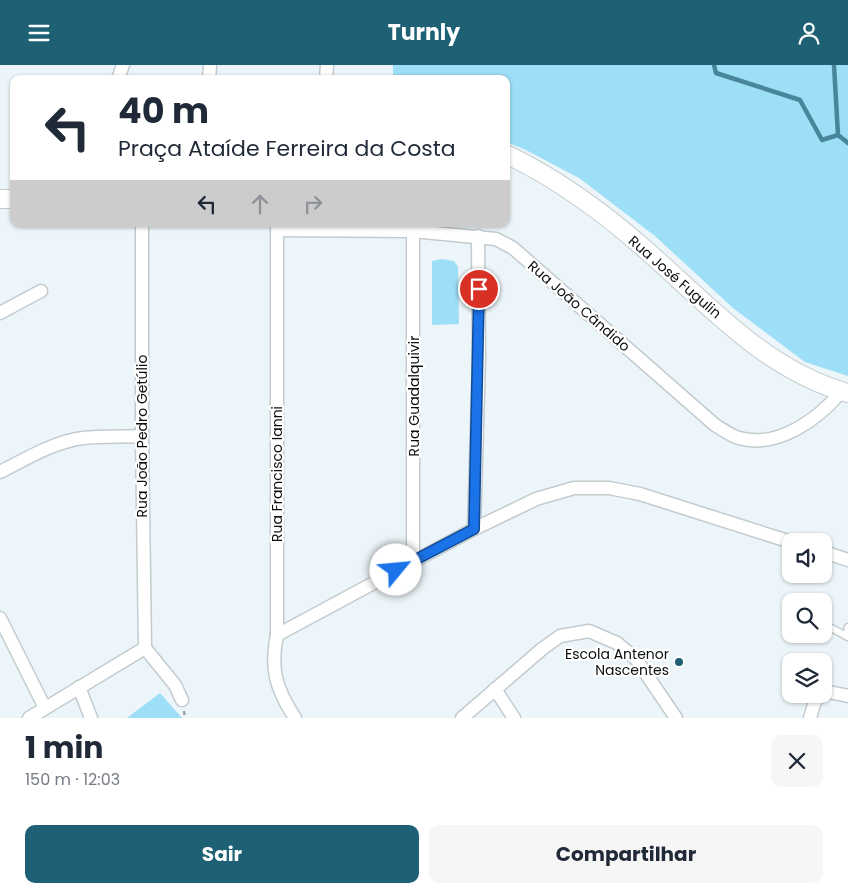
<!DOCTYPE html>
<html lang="pt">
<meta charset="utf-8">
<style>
body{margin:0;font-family:Poppins,sans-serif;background:#f6f6f7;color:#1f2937;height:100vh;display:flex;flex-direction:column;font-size:19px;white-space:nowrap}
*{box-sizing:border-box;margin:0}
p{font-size:16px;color:#747a83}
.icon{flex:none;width:28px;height:28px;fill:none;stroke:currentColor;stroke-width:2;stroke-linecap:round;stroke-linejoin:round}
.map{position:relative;height:653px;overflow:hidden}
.side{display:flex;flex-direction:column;background:#fff;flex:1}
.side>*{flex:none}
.top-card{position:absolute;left:10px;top:10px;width:500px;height:152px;border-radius:10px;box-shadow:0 1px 4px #0004;background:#fff;color:#1f2937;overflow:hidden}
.tools{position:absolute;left:782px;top:468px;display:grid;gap:10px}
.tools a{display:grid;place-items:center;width:50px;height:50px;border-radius:10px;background:#fff;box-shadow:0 1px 4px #0004;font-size:25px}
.pin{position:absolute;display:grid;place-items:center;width:42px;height:42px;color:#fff;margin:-21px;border:2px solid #fff;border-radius:50%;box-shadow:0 1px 5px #0007}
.me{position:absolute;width:55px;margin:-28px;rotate:62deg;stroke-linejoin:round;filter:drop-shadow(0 0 4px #0008)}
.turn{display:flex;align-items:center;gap:18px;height:105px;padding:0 25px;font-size:22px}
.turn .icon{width:65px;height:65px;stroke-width:2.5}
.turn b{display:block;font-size:35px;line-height:42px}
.lanes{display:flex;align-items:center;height:48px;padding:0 25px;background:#0003;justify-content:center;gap:25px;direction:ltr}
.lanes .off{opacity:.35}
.round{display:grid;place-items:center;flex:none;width:52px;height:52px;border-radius:10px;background:#f6f6f7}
.overview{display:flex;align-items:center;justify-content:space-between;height:85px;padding:0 25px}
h1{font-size:30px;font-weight:700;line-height:38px}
.cta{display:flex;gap:10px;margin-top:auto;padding:10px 25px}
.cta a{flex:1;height:58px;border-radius:10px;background:#1e6074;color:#fff;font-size:20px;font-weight:700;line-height:58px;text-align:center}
.cta a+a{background:#f6f6f7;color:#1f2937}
header{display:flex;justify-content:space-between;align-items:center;height:65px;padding:0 25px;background:#1e6074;color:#fff;font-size:22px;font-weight:700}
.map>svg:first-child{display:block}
.green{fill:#9ddff7}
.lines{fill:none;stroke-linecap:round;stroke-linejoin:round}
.stream{stroke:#49869b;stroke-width:4.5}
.lane-casing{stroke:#c3cbcf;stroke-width:9}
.street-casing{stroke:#c3cbcf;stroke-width:15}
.secondary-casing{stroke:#c3cbcf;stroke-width:20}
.path{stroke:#9fa6a9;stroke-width:2.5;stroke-dasharray:4 4;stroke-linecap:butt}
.lane{stroke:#fff;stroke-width:6}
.street{stroke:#fff;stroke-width:12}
.secondary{stroke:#fff;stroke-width:18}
.route-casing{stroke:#114b97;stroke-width:12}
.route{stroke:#1a73e8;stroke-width:9}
.poi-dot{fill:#1e6074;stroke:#fff;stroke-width:2}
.labels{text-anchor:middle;stroke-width:4.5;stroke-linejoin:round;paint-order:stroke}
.street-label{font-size:14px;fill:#0b0e0f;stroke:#fff}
.poi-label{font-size:14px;fill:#0b0e0f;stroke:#fff;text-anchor:end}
</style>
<header><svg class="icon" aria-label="menu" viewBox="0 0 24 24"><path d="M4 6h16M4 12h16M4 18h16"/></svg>Turnly<svg class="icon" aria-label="person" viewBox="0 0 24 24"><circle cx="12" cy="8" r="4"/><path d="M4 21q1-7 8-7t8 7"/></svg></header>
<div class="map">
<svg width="848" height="653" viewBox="0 0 848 653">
<rect width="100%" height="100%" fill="#ecf5f9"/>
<g class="green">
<path d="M 393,0 L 848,0 L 848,311 L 805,297 L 733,243 L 655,171 L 579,113 L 526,85 L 506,77 L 506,14 L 393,14 Z"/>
<path d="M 442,194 L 454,196 L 458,202 L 459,259 L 432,260 L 432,196 Z"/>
<path d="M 160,628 L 182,653 L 127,653 Z"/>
</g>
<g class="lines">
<g class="stream">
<path d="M 714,0 L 716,8 L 800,35 L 822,75 L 838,70 L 848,78"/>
<path d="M 834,0 L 838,70"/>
</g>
<g class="lane-casing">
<g id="lane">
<path d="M 824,559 L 848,572"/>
<path d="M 846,571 L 848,562"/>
</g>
</g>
<g class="street-casing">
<g id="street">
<path d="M 118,14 L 123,0"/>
<path d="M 209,14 L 210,0"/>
<path d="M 326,14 L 327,0"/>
<path d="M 142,159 L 142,371 L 145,583"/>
<path d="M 277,159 L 277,570 C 270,604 276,624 295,653"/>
<path d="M 277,165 L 413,166 L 496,174 L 513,183 L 715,360 C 722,364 731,371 739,373 C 778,384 818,354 841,327"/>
<path d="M 0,248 L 41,226"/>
<path d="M 0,407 C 26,394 53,377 83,373 C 102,371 122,372 142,371"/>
<path d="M 474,464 L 479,293 L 478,171"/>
<path d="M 824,487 L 848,495"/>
<path d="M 413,496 L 413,166"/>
<path d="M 0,553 L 45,643"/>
<path d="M 277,570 L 474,464 L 536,434 L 574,423 L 609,423 L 640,429 L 791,477"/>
<path d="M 145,583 L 175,620 L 182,635"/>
<path d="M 79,622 L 91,653"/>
<path d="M 495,624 L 514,653"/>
<path d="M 824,628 L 829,627 L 848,631"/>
<path d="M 29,653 L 145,583"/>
<path d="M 462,653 L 542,584 L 560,571 L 589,566 L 617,578 L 636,594 L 676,653"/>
<path d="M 810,653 L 815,636 L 822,629"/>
</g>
</g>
<g class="secondary-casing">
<g id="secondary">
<path d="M 506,89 C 558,114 603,147 646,185 C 708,239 766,306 848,328"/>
<path d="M 0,134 L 14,134"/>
</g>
</g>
<path class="path" d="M 184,646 L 185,653"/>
<use href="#lane" class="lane"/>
<use href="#street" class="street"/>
<use href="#secondary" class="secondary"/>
</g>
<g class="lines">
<g class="route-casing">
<path id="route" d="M 396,505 L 474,464 L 479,224"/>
</g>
<use href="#route" class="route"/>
</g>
<circle class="poi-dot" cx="679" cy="597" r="5"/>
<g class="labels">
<g class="street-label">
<text transform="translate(675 212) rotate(41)" y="5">Rua José Fugulin</text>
<text transform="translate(579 241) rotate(41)" y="5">Rua João Cândido</text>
<text transform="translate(414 331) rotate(-90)" y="5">Rua Guadalquivir</text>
<text transform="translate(142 371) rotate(-90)" y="5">Rua João Pedro Getúlio</text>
<text transform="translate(277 409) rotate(-90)" y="5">Rua Francisco Ianni</text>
</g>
<g class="poi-label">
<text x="669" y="594">Escola Antenor<tspan x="669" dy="16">Nascentes</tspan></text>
</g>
</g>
</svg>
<div class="tools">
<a><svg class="icon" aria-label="sound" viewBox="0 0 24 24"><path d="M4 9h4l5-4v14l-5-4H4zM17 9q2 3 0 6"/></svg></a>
<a><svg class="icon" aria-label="search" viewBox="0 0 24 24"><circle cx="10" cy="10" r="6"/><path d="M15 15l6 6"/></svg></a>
<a><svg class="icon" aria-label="layers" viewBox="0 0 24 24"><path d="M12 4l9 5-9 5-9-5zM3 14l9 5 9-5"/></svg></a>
</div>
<div class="pin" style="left:479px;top:224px;background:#d93025"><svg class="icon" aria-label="arrive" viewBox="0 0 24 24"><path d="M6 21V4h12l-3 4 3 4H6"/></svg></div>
<svg class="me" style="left:396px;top:505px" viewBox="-20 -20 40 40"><circle r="19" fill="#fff"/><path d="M0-13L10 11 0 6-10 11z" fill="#1a73e8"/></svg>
<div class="top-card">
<div class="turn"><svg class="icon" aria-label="left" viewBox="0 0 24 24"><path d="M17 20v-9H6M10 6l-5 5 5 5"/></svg><div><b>40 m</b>Praça Ataíde Ferreira da Costa</div></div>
<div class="lanes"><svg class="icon" aria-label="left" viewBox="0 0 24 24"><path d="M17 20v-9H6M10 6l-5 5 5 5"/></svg><svg class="icon off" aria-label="ahead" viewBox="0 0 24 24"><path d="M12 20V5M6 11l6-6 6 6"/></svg><svg class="icon off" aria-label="right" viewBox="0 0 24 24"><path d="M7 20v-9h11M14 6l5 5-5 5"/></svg></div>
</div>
</div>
<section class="side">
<div class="overview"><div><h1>1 min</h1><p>150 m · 12:03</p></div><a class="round"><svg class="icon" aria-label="close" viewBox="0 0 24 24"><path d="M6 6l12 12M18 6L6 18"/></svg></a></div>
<div class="cta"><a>Sair</a><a>Compartilhar</a></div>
</section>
